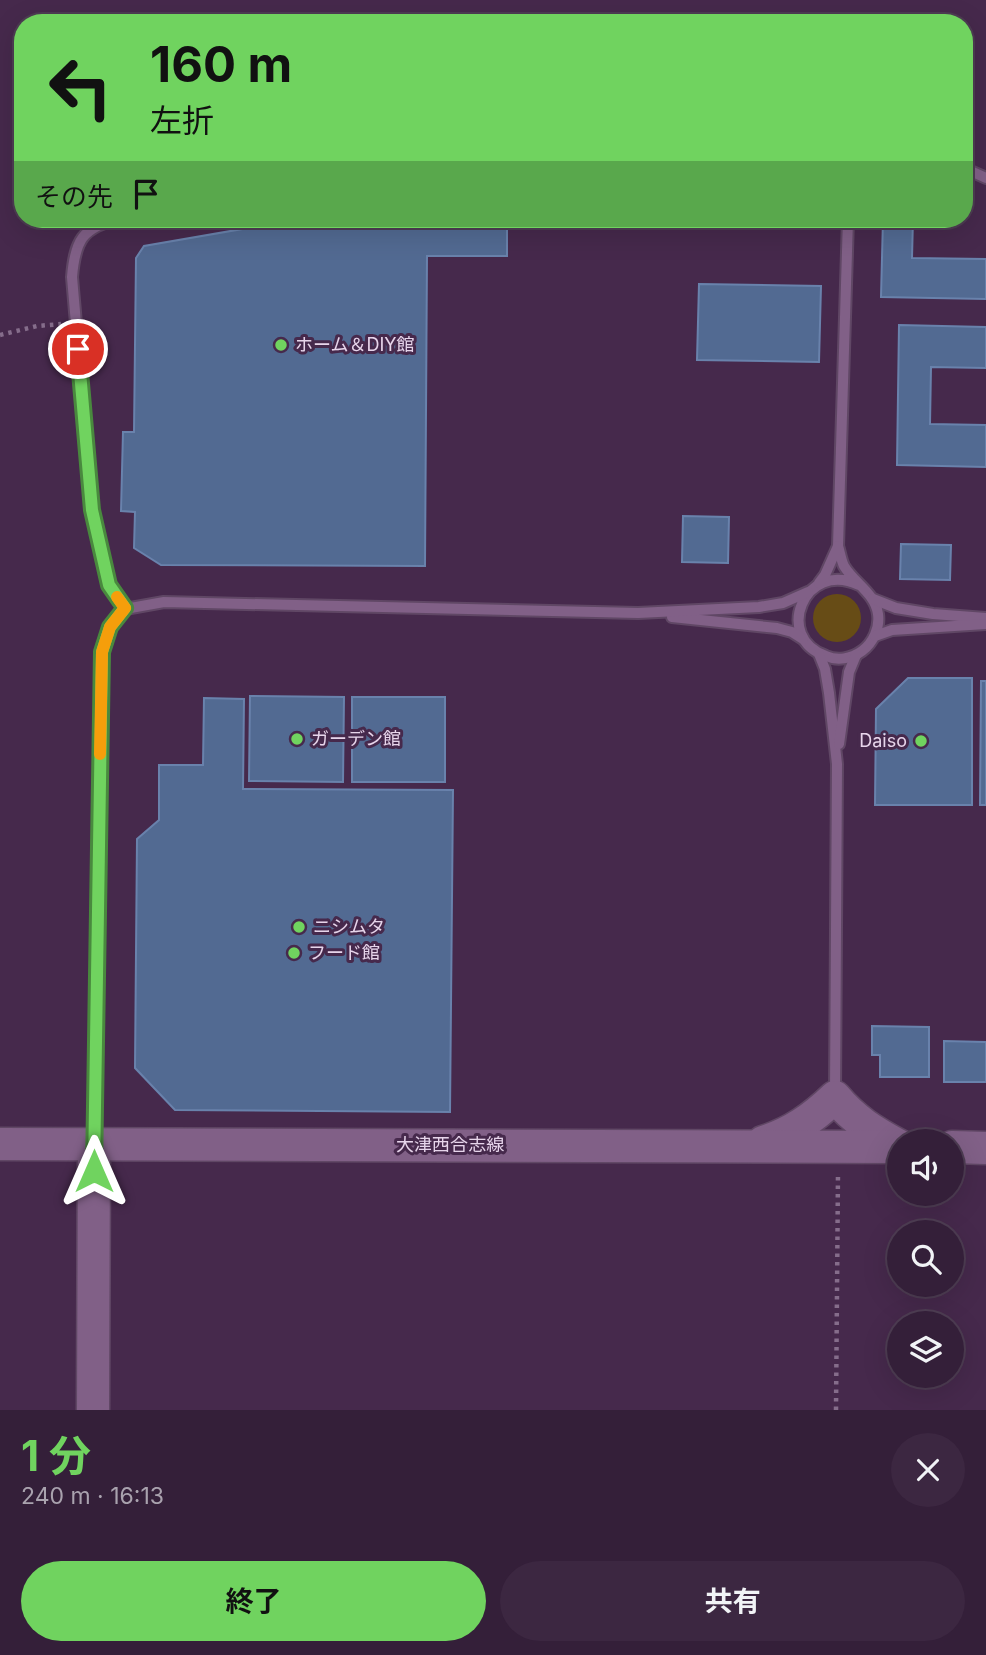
<!DOCTYPE html>
<html lang="ja">
<meta charset="utf-8">
<style>
body{margin:0;font-family:Inter,"Noto Sans JP",sans-serif;background:#3c2741;color:#f1f3f6;height:100vh;display:flex;flex-direction:column;font-size:26px;white-space:nowrap}
*{box-sizing:border-box;margin:0}
p{font-size:23px;color:#a9a2ae}
.icon{flex:none;width:38px;height:38px;fill:none;stroke:currentColor;stroke-width:2;stroke-linecap:round;stroke-linejoin:round}
.map{position:relative;height:1410px;overflow:hidden}
.drawer{display:flex;flex-direction:column;background:#341f39;flex:1}
.drawer>*{flex:none}
.hud{position:absolute;left:14px;top:14px;width:959px;height:214px;border-radius:28px;box-shadow:0 7px 28px #0002,0 0 0 2px #4e3d53;background:#70d35f;color:#111;overflow:hidden}
.buttons{position:absolute;left:887px;top:1129px;display:grid;gap:14px}
.buttons a{display:grid;place-items:center;width:77px;height:77px;border-radius:50%;background:#341f39;box-shadow:0 7px 28px #0002,0 0 0 2px #4e3d53;font-size:35px}
.pin{position:absolute;display:grid;place-items:center;width:60px;height:60px;color:#fff;margin:-30px;border:4px solid #fff;border-radius:50%;box-shadow:0 2px 7px #0007}
.me{position:absolute;width:77px;margin:-38px;rotate:0deg;stroke-linejoin:round;filter:drop-shadow(0 0 5px #0008)}
.turn{display:flex;align-items:center;gap:24px;height:147px;padding:0 21px;font-size:32px}
.turn .icon{width:91px;height:91px;stroke-width:2.5}
.turn b{display:block;font-size:49px;line-height:60px}
.then{display:flex;align-items:center;height:66px;padding:0 21px;background:#0003;gap:14px;font-size:26px}
.round{display:grid;place-items:center;flex:none;width:74px;height:74px;border-radius:37px;background:#3c2741}
.overview{display:flex;align-items:center;justify-content:space-between;height:119px;padding:0 21px}
h1{font-size:42px;font-weight:700;line-height:52px;color:#70d35f}
.button{display:flex;gap:14px;margin-top:auto;padding:14px 21px}
.button a{flex:1;height:80px;border-radius:42px;background:#70d35f;color:#111;font-size:28px;font-weight:700;line-height:80px;text-align:center}
.button a+a{background:#3c2741;color:#f1f3f6}
.map>svg:first-child{display:block}
.green{fill:#674c16}
.building{fill:#526a92;stroke:#6982ac;stroke-width:2}
.lines{fill:none;stroke-linecap:round;stroke-linejoin:round}
.lane-casing{stroke:#604765;stroke-width:14}
.secondary-casing{stroke:#604765;stroke-width:35}
.path{stroke:#856d8b;stroke-width:4.5;stroke-dasharray:3.5 5;stroke-linecap:butt}
.lane{stroke:#816087;stroke-width:10}
.secondary{stroke:#816087;stroke-width:32}
.route-casing{stroke:#49893e;stroke-width:18}
.route{stroke:#70d35f;stroke-width:12}
.slow{stroke:#f59e0b;stroke-width:12}
.poi-dot{fill:#70d35f;stroke:#46294c;stroke-width:2.5}
.labels{text-anchor:middle;stroke-width:6;stroke-linejoin:round;paint-order:stroke}
.poi-label{font-size:18px;fill:#e7d5eb;stroke:#46294c;text-anchor:start}
.street-label{font-size:18px;fill:#e7d5eb;stroke:#46294c}
</style>
<div class="map">
<svg width="986" height="1410" viewBox="0 0 986 1410">
<rect width="100%" height="100%" fill="#46294c"/>
<circle class="green" cx="837" cy="618" r="24"/>
<g class="building">
<path d="M 300,219 L 507,219 L 507,256 L 427,256 L 425,566 L 161,565 L 134,548 L 135,512 L 121,511 L 123,432 L 134,432 L 136,258 L 144,246 Z"/>
<path d="M 883,219 L 913,219 L 912,258 L 986,259 L 986,299 L 881,297 Z"/>
<path d="M 699,284 L 821,286 L 819,362 L 697,360 Z"/>
<path d="M 899,325 L 986,327 L 986,368 L 931,367 L 930,424 L 986,425 L 986,467 L 897,465 Z"/>
<path d="M 683,516 L 729,517 L 728,563 L 682,562 Z"/>
<path d="M 901,544 L 951,545 L 950,580 L 900,579 Z"/>
<path d="M 908,678 L 972,678 L 972,805 L 875,805 L 876,709 Z"/>
<path d="M 981,681 L 986,681 L 986,805 L 980,805 Z"/>
<path d="M 250,696 L 344,697 L 343,782 L 249,781 Z"/>
<rect x="352" y="697" width="93" height="85"/>
<path d="M 204,698 L 244,699 L 243,789 L 453,790 L 450,1112 L 175,1110 L 135,1068 L 137,839 L 159,820 L 159,765 L 203,765 Z"/>
<path d="M 872,1026 L 929,1027 L 929,1077 L 880,1077 L 880,1055 L 872,1055 Z"/>
<path d="M 944,1041 L 986,1042 L 986,1082 L 944,1082 Z"/>
</g>
<g class="lines">
<g class="lane-casing">
<g id="lane">
<path d="M 964,168 L 986,178"/>
<path d="M 119,219 C 82,227 75,241 72,277 L 92,510 L 109,585 L 125,609"/>
<path d="M 848,219 L 838,546 C 840,552 841,560 844,566 C 854,583 875,593 878,614 C 880,628 873,643 862,651 C 851,659 837,661 826,656 C 773,638 804,559 859,585"/>
<path d="M 819,583 L 825,575 L 838,546"/>
<path d="M 873,599 L 896,608 L 933,614 L 986,618"/>
<path d="M 672,617 L 777,628 L 792,632 L 803,639"/>
<path d="M 875,636 L 892,630 L 986,624"/>
<path d="M 819,654 L 825,669 L 829,693 L 837,764 L 835,1094"/>
<path d="M 839,744 L 849,672 L 856,655"/>
<path d="M 94,1141 L 102,652 L 110,627 L 125,609 L 164,602 L 638,613 L 759,607 L 783,603 L 808,592"/>
</g>
</g>
<g class="secondary-casing">
<g id="secondary">
<path d="M 763,1142 C 792,1133 813,1118 835,1097 C 854,1120 874,1132 900,1146"/>
<path d="M 0,1144 L 900,1147"/>
<path d="M 952,1147 L 986,1148"/>
<path d="M 93,1410 L 94,1144"/>
</g>
</g>
<g class="path">
<path d="M 0,335 L 37,326 L 61,324"/>
<path d="M 836,1410 L 838,1172"/>
</g>
<use href="#lane" class="lane"/>
<use href="#secondary" class="secondary"/>
</g>
<g class="lines">
<g class="route-casing">
<path id="route" d="M 78,349 L 92,510 L 109,585 L 125,608 L 110,627 L 102,652 L 94,1171"/>
</g>
<use href="#route" class="route"/>
<path class="slow" d="M 100,754 L 102,652 L 110,627 L 125,608 L 117,597"/>
</g>
<g class="poi-dot">
<circle cx="281" cy="345" r="7"/>
<circle cx="297" cy="739" r="7"/>
<circle cx="921" cy="741" r="7"/>
<circle cx="299" cy="927" r="7"/>
<circle cx="294" cy="953" r="7"/>
</g>
<g class="labels">
<g class="poi-label">
<text x="295" y="351">ホーム＆DIY館</text>
<text x="311" y="745">ガーデン館</text>
<text x="907" y="747" text-anchor="end">Daiso</text>
<text x="313" y="933">ニシムタ</text>
<text x="308" y="959">フード館</text>
</g>
<g class="street-label">
<text x="450" y="1151">大津西合志線</text>
</g>
</g>
</svg>
<div class="buttons">
<a><svg class="icon" aria-label="sound" viewBox="0 0 24 24"><path d="M4 9h4l5-4v14l-5-4H4zM17 9q2 3 0 6"/></svg></a>
<a><svg class="icon" aria-label="search" viewBox="0 0 24 24"><circle cx="10" cy="10" r="6"/><path d="M15 15l6 6"/></svg></a>
<a><svg class="icon" aria-label="layers" viewBox="0 0 24 24"><path d="M12 4l9 5-9 5-9-5zM3 14l9 5 9-5"/></svg></a>
</div>
<div class="pin" style="left:78px;top:349px;background:#d93025"><svg class="icon" aria-label="arrive" viewBox="0 0 24 24"><path d="M6 21V4h12l-3 4 3 4H6"/></svg></div>
<svg class="me" style="left:94px;top:1171px" viewBox="-20 -20 40 40"><path d="M0-17L14 15 0 8-14 15z" fill="#70d35f" stroke="#fff" stroke-width="4"/></svg>
<div class="hud">
<div class="turn"><svg class="icon" aria-label="left" viewBox="0 0 24 24"><path d="M17 20v-9H6M10 6l-5 5 5 5"/></svg><div><b>160 m</b>左折</div></div>
<div class="then">その先<svg class="icon" aria-label="arrive" viewBox="0 0 24 24"><path d="M6 21V4h12l-3 4 3 4H6"/></svg></div>
</div>
</div>
<section class="drawer">
<div class="overview"><div><h1>1 分</h1><p>240 m · 16:13</p></div><a class="round"><svg class="icon" aria-label="close" viewBox="0 0 24 24"><path d="M6 6l12 12M18 6L6 18"/></svg></a></div>
<div class="button"><a>終了</a><a>共有</a></div>
</section>
